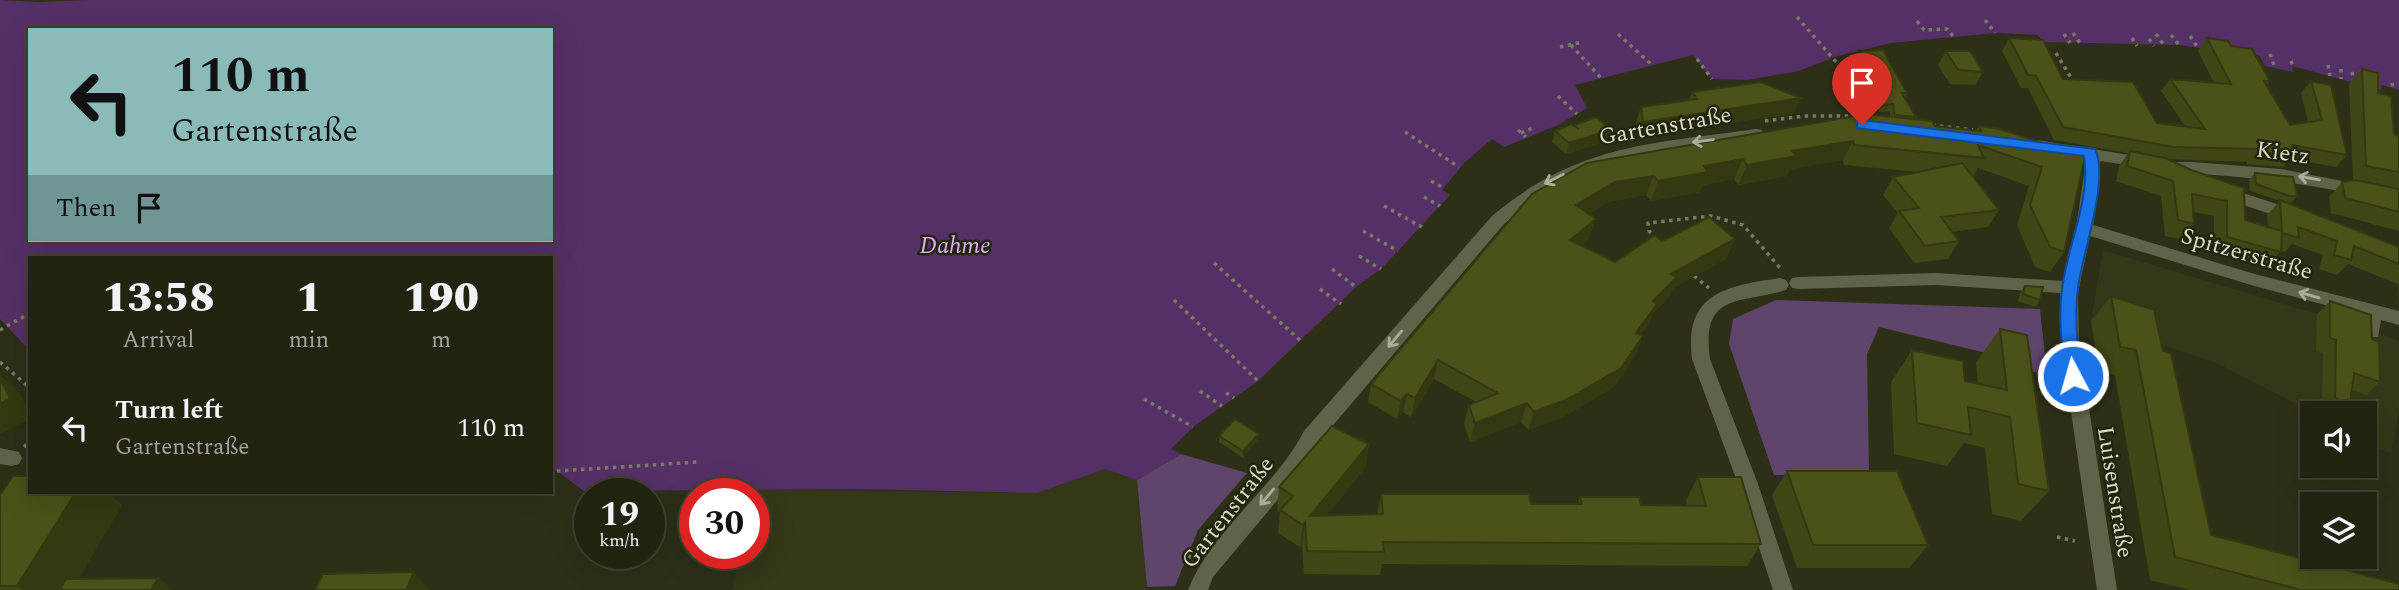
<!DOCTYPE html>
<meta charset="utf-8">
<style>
body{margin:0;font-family:Spectral,serif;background:#2e301f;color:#f1f3f6;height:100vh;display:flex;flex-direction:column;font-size:26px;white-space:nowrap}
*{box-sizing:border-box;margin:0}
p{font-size:23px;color:#a2a49f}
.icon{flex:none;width:38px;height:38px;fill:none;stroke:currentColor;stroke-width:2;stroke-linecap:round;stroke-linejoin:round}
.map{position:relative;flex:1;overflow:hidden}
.side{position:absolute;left:28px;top:256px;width:525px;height:238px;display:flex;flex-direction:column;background:#222411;border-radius:0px;box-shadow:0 7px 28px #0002,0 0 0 2px #3f4131}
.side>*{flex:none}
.banner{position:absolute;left:28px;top:28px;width:525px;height:214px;border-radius:0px;box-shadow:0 7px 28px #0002,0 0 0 2px #3f4131;background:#8bbbb9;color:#111;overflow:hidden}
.tools{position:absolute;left:2300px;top:401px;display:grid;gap:14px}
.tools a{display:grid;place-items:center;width:77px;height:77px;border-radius:0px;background:#222411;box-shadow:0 7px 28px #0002,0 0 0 2px #3f4131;font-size:35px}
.speed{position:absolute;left:574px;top:478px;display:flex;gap:14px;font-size:35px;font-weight:700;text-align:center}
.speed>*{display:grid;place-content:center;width:91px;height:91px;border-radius:50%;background:#222411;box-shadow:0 7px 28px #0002,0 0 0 2px #3f4131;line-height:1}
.speed small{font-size:18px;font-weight:400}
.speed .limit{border:10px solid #d22;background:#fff;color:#111}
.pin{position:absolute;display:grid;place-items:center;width:60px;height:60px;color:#fff;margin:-72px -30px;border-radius:50% 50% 50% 0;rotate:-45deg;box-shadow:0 0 7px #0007}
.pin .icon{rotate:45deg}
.me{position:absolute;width:77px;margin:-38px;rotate:354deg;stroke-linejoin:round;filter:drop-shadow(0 0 5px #0008)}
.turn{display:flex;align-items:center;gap:24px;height:147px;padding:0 28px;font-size:32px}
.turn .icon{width:91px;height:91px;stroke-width:2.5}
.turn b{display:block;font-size:49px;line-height:60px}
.then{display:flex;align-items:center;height:66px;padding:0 28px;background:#0003;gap:14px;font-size:26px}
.eta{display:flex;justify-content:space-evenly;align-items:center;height:119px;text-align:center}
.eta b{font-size:42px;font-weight:800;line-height:49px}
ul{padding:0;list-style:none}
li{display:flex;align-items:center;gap:21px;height:105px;padding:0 28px}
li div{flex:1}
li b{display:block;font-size:26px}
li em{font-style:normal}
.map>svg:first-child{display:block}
.built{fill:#343818}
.green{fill:#5f446c}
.water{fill:#553066;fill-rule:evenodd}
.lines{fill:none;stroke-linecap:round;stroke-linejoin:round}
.path{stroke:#777a65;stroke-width:3.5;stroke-dasharray:3.5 4.5;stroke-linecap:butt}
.minor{fill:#5f6449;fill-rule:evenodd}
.wall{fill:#404615}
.shaded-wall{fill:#343911}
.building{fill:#4b5118;stroke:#343911;stroke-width:2}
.oneway{stroke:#a9ad99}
.route{fill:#1a73e8;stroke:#114b97;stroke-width:2}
.labels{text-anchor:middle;stroke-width:5;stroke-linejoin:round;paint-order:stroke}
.street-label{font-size:23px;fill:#daddce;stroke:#23260d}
.water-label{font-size:24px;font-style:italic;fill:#e1aafd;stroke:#23260d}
</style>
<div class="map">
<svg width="2399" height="590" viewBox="0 0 2399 590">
<rect width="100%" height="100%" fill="#2d3017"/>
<g class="built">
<path d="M 2103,250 L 2317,314 L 2399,341 L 2399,411 L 2391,454 L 2364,440 L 2364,413 L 2314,413 L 2217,363 L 2091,321 Z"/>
<path d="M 1105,469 L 1137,480 L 1147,590 L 732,590 L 740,553 L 754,553 L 753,490 L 1037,493 Z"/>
</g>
<g class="green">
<path d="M 1776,300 L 2040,309 L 2047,375 L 2017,368 L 2015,360 L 1879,327 L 1867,354 L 1869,475 L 1774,475 L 1729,344 L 1733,319 Z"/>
<path d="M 1181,454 L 1247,473 L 1198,530 L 1175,586 L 1147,587 L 1137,480 Z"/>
</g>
<path class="water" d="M 0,0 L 38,2 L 89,0 L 2399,0 L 2399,90 L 2382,85 L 2381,90 L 2292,66 L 2293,72 L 2265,66 L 2260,56 L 2179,45 L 2043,42 L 2038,35 L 1995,33 L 1891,43 L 1834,57 L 1799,71 L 1748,80 L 1712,79 L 1693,55 L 1575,85 L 1587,108 L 1558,125 L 1504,147 L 1492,139 L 1465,162 L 1442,190 L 1450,195 L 1381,269 L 1356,287 L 1258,381 L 1193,427 L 1171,449 L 1181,454 L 1137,480 L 1105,469 L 1037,493 L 854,489 L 584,491 L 557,471 L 551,471 L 551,257 L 30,257 L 30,351 L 0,319 ZM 30,30 L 551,30 L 551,240 L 30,240 Z"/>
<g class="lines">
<g class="path">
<path d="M 1797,17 L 1864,94 L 1876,117"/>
<path d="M 1985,20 L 1995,33"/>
<path d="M 1917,21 L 1924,30 L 1947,29 L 1954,37"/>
<path d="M 2073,33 L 2080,43"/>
<path d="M 1618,34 L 1652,65"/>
<path d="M 2064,34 L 2070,43"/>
<path d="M 2156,34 L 2164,45"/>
<path d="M 2171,35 L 2179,45"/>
<path d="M 2190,36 L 2198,48"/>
<path d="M 2132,38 L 2137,46"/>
<path d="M 2149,39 L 2154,46"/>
<path d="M 1571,45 L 1601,78"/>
<path d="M 1560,47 L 1582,42"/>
<path d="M 2056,53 L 2073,81"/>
<path d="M 2270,54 L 2275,68"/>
<path d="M 1697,59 L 1712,79"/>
<path d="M 2291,61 L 2293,66"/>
<path d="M 2328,65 L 2330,76"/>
<path d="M 2341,69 L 2341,79"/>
<path d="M 2352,72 L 2354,81"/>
<path d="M 2392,83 L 2393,88"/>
<path d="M 1558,96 L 1577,114"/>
<path d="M 1765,121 L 1804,116 L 1859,116"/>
<path d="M 1932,125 L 1973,130"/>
<path d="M 1518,130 L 1526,137"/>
<path d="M 1405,132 L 1459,167"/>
<path d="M 1521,133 L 1533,128"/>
<path d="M 1431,181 L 1444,188"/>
<path d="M 1424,197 L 1440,206"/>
<path d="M 1384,206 L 1422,227"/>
<path d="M 1363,231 L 1398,251"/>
<path d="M 1656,239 L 1649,231 L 1648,223 L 1711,216 L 1743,225 L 1781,269"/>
<path d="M 1359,256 L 1381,269"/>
<path d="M 1214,263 L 1301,341"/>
<path d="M 1332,269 L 1356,287"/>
<path d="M 1694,276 L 1709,288"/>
<path d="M 1320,289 L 1341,304"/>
<path d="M 1174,300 L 1258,381"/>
<path d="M 0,330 L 30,313"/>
<path d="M 0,362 L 30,388"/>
<path d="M 1200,391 L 1222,406"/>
<path d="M 1226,393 L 1234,398"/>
<path d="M 1144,399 L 1193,427"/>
<path d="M 24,447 L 30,441"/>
<path d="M 557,471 L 698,462"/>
<path d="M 2057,537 L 2075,541"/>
<path d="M 1189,558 L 1199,546"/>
</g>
<g class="minor">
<path d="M 1756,129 L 1762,130 L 1764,134 L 1762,138 C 1718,150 1671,150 1627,158 C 1581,166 1539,195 1504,224 L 1318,443 L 1306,466 L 1213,577 L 1208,590 L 1188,590 C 1212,529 1274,489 1304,431 L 1492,216 C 1578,144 1650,144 1756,129 Z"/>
<path d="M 2037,140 L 2148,158 L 2155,162 L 2192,162 L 2281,169 L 2399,192 L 2399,204 C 2320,184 2242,175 2161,172 L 2154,167 L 2148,168 L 2100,161 L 2093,225 L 2251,273 L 2399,311 L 2399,325 L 2381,320 L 2378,337 L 2366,337 L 2363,315 L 2251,285 L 2090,236 L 2078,292 L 2079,343 L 2117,590 L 2097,590 L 2061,343 L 2060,293 L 1936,285 L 1798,289 L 1792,288 L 1789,283 L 1792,278 L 1798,277 L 1936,273 L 2063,281 L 2077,222 L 2085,167 L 2083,158 L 2031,149 L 2029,145 Z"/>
<path d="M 2222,186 L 2301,212 L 2303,216 L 2295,222 L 2216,196 L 2214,192 Z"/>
<path d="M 1780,278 L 1786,280 L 1789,285 L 1786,290 C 1739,304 1701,292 1710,359 L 1758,484 L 1793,590 L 1773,590 L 1738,484 L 1692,359 C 1684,293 1726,286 1780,278 Z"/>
<path d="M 0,448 L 19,452 L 22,458 L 19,464 L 12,466 L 0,464 Z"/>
</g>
</g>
<g class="wall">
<path d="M 2009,38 L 2063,79 L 2157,123 L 2185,126 L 2161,91 L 2170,79 L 2214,83 L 2198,51 L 2207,38 L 2231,46 L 2270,81 L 2267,85 L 2290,125 L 2308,122 L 2301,93 L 2311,81 L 2347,155 L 2336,167 L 2290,159 L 2283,167 L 2247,164 L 2247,162 L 2168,159 L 2191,170 L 2244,188 L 2245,220 L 2268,227 L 2267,215 L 2280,201 L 2250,191 L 2249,180 L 2255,173 L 2297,196 L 2291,203 L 2286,203 L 2399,247 L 2399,304 L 2398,284 L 2348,264 L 2337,275 L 2319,269 L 2323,255 L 2292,244 L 2285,252 L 2281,251 L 2267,267 L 2214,253 L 2214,216 L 2193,212 L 2194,224 L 2181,239 L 2165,236 L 2161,196 L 2116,181 L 2119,166 L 2128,153 L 2054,140 L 2028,88 L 2021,88 L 2002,51 Z"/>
<path d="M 1859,51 L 1907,93 L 1905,98 L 1916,117 L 1915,119 L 1935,126 L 1976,130 L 1979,126 L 2085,157 L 2064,252 L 2050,272 L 2035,267 L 2017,225 L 2029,186 L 1978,168 L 1973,177 L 1999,210 L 1988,227 L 1952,232 L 1959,241 L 1948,259 L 1914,263 L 1889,228 L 1898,213 L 1883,195 L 1893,177 L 1918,172 L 1844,165 L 1843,160 L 1790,169 L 1787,176 L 1738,185 L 1734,179 L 1703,185 L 1700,192 L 1651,201 L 1646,195 L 1608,202 L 1589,214 L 1589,238 L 1581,246 L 1615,262 L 1662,241 L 1735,239 L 1726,259 L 1673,288 L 1669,297 L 1654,312 L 1649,323 L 1640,335 L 1635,355 L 1614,387 L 1561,418 L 1528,430 L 1521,422 L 1470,442 L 1464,424 L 1469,405 L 1476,402 L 1434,379 L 1411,417 L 1403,412 L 1397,419 L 1368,402 L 1371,384 L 1532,194 L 1890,116 L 1890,111 L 1880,112 L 1859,74 L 1861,68 L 1856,58 Z"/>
<path d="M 1946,51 L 1983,72 L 1975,85 L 1950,84 L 1938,65 Z"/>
<path d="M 2362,69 L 2378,93 L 2394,134 L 2399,136 L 2399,231 L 2331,213 L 2329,197 L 2342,182 L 2353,180 L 2349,84 Z"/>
<path d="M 1692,92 L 1794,113 L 1638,137 L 1636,122 L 1641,107 L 1689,100 Z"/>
<path d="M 1574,126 L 1611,130 L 1607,141 L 1566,154 L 1552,142 L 1555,131 Z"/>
<path d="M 2025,286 L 2040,300 L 2035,307 L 2018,301 L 2020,293 Z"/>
<path d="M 2111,296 L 2163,351 L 2211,535 L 2399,590 L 2190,590 L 2150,580 L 2115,375 L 2099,371 L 2091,321 Z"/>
<path d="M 2330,301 L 2372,339 L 2380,382 L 2366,395 L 2352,390 L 2350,404 L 2340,413 L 2326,413 L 2322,411 L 2323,353 L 2316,351 L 2317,314 Z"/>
<path d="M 2000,329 L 2049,491 L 2021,521 L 1992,514 L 1985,448 L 1964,443 L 1947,466 L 1894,454 L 1891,382 L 1912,350 L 1965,381 L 1978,384 L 1976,362 Z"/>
<path d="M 1259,434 L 1258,440 L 1243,458 L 1219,442 L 1219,436 Z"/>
<path d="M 1369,444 L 1365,468 L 1326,516 L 1377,514 L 1381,494 L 1531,504 L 1578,504 L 1580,497 L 1641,505 L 1687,505 L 1686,500 L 1698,477 L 1761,544 L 1747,566 L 1382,564 L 1380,575 L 1304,574 L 1302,545 L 1300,547 L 1278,533 L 1280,512 L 1277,510 L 1279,487 Z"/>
<path d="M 1787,471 L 1928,545 L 1909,568 L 1797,568 L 1772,495 Z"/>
<path d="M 30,492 L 107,492 L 122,505 L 78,579 L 158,578 L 173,590 L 0,590 L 0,495 Z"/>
</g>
<g class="shaded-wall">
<path d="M 1801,98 L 1794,113 L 1638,137 L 1643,122 Z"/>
<path d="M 1611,130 L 1607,141 L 1566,154 L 1569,143 Z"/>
<path d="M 1853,141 L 1843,160 L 1790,169 L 1787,176 L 1738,185 L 1747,165 L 1792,151 Z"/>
<path d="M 1743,159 L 1734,179 L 1703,185 L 1700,192 L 1651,201 L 1658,181 L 1704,166 Z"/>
<path d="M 1654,176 L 1646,195 L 1608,202 L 1570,225 L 1576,205 L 1615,182 Z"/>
<path d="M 1596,219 L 1589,238 L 1564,260 L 1570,240 Z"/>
<path d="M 1735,239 L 1726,259 L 1673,288 L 1669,297 L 1654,312 L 1649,323 L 1628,352 L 1636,333 L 1653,301 L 1671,274 Z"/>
<path d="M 1643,336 L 1635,355 L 1614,387 L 1561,418 L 1528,430 L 1534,412 Z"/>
<path d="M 1438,360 L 1434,379 L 1411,417 L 1415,398 Z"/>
<path d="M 0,375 L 20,393 L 30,413 L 30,419 L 0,434 Z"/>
<path d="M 1407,394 L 1403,412 L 1397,419 L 1401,401 Z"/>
<path d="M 1527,403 L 1521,422 L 1470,442 L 1475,423 Z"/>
<path d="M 1259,434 L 1258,440 L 1243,458 L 1243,451 Z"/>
<path d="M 1369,444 L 1365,468 L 1307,539 L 1310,516 Z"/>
<path d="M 76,492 L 107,492 L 122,505 L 72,590 L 23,590 L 17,586 Z"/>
<path d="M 1305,522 L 1302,545 L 1300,547 L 1303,525 Z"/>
<path d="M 414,572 L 430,590 L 406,590 Z"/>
<path d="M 158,578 L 173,590 L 151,590 Z"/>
</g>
<g class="building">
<path d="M 2009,38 L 2043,40 L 2063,79 L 2133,82 L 2157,123 L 2205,129 L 2170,79 L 2231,84 L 2207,38 L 2228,41 L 2231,46 L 2252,49 L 2270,81 L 2264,81 L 2290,125 L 2322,120 L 2311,81 L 2331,85 L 2347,155 L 2292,145 L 2294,155 L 2258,152 L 2258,149 L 2173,147 L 2063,127 L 2036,76 L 2028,75 Z"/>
<path d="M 1883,50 L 1907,93 L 1902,93 L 1916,117 L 1895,115 L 1893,104 L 1884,105 L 1862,66 L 1868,66 L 1859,51 Z"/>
<path d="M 1946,51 L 1970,51 L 1983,72 L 1958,70 Z"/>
<path d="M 2362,69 L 2378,73 L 2378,93 L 2391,96 L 2394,134 L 2399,136 L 2399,172 L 2366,166 Z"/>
<path d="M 1761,82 L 1801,98 L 1643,122 L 1641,107 L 1697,99 L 1692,92 Z"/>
<path d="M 1867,114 L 1932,121 L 1935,126 L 1981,131 L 1979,126 L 2000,129 L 2085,157 L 2064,252 L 2050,247 L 2030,205 L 2042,167 L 1978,145 L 1984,158 L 1854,145 L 1853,141 L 1792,151 L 1797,156 L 1747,165 L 1743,159 L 1704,166 L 1708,172 L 1658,181 L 1654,176 L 1615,182 L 1576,205 L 1596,219 L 1570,240 L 1615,262 L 1655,235 L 1662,241 L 1709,217 L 1735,239 L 1671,274 L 1677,277 L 1653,301 L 1657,304 L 1636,333 L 1643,336 L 1621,368 L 1568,399 L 1534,412 L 1527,403 L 1475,423 L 1469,405 L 1498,393 L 1438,360 L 1415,398 L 1407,394 L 1401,401 L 1371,384 L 1532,194 L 1587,163 Z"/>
<path d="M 1597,117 L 1611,130 L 1569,143 L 1555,131 L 1571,124 L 1579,129 L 1574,125 Z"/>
<path d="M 2130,151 L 2165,158 L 2191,170 L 2244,188 L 2245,220 L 2282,231 L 2281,252 L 2227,237 L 2227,201 L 2192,194 L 2194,224 L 2178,220 L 2173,181 L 2127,166 Z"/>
<path d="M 1962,163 L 1999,210 L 1941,217 L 1959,241 L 1925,246 L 1899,211 L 1919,208 L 1893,177 Z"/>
<path d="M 2255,173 L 2293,177 L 2297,196 L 2289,196 L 2256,184 Z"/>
<path d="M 2356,180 L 2399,189 L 2399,212 L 2345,198 L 2342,182 Z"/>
<path d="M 2280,200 L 2399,247 L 2399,264 L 2354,246 L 2351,260 L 2334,255 L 2337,241 L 2298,227 L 2299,238 L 2282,233 Z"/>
<path d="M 2025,286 L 2043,287 L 2040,300 L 2023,294 Z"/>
<path d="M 2111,296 L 2154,310 L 2163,351 L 2171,353 L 2211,535 L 2399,584 L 2399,590 L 2301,590 L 2175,557 L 2136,350 L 2120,347 Z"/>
<path d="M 2330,301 L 2371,315 L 2372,339 L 2379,342 L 2380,382 L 2354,373 L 2350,404 L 2335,398 L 2336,340 L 2330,338 Z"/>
<path d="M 2000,329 L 2027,335 L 2049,491 L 2018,484 L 2010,417 L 1968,407 L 1971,435 L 1917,423 L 1912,350 L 1963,361 L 1965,381 L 2007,390 Z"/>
<path d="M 0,378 L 10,398 L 0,404 Z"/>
<path d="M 1235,419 L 1259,434 L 1243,451 L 1219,436 Z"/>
<path d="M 1332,426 L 1369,444 L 1310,516 L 1383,514 L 1381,494 L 1529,494 L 1531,504 L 1582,504 L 1580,497 L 1639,497 L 1641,505 L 1706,506 L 1698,477 L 1741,477 L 1761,544 L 1383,542 L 1384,552 L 1307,551 L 1305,522 L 1303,525 L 1280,510 L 1293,496 L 1279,487 Z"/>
<path d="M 1787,471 L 1897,471 L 1928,545 L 1813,545 Z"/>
<path d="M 13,476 L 30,476 L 30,492 L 76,492 L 17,586 L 0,586 L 0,495 Z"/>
<path d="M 414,572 L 406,590 L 315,590 L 323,574 Z"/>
<path d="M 158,578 L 151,590 L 60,590 L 66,579 Z"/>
</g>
<defs><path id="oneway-shaft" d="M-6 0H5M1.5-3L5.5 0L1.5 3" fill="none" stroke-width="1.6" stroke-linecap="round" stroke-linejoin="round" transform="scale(1.75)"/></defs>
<g class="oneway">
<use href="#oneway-shaft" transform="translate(1703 141) rotate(172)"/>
<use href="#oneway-shaft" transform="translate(2309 178) rotate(-170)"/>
<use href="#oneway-shaft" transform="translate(1554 179) rotate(153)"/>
<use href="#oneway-shaft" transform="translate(2309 295) rotate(-164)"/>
<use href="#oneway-shaft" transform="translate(1395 339) rotate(130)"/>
<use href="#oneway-shaft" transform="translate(1267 497) rotate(130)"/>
</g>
<path class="route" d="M 1862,120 L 2095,149 C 2110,179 2082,254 2078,288 C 2074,316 2078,347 2081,376 L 2079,380 L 2067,380 L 2065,376 C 2062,348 2058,317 2062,289 C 2067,246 2091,200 2084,156 L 1857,128 L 1857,122 Z"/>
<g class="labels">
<g class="street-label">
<text transform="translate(1665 125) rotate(-10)" y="8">Gartenstraße</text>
<text transform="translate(2283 152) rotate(8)" y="8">Kietz</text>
<text transform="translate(2247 253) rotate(16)" y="8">Spitzerstraße</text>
<text transform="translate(2116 492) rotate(81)" y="8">Luisenstraße</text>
<text transform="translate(1227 512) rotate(-52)" y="8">Gartenstraße</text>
</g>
<g class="water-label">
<text x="955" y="253">Dahme</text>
</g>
</g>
</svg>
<div class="tools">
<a><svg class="icon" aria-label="sound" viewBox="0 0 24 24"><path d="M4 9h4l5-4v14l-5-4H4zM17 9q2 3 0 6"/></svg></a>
<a><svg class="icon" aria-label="layers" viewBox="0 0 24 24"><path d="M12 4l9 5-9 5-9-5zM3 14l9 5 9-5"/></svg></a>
</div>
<div class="speed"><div>19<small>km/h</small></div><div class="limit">30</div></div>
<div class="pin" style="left:1862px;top:125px;background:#d93025"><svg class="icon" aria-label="arrive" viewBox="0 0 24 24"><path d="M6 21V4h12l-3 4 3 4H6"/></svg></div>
<svg class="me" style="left:2073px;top:376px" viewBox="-20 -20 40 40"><circle r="17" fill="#1a73e8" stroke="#fff" stroke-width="3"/><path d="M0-11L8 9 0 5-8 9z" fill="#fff"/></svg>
<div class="banner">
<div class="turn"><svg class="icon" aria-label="left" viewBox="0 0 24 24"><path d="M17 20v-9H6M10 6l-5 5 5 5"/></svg><div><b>110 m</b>Gartenstraße</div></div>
<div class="then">Then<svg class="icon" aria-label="arrive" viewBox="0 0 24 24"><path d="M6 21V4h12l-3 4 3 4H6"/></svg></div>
</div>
<section class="side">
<div class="eta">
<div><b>13:58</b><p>Arrival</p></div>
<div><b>1</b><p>min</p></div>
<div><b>190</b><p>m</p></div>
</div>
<ul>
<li><svg class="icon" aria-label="left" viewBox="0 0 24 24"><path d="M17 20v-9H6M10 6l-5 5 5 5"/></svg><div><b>Turn left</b><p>Gartenstraße</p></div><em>110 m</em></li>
</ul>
</section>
</div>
